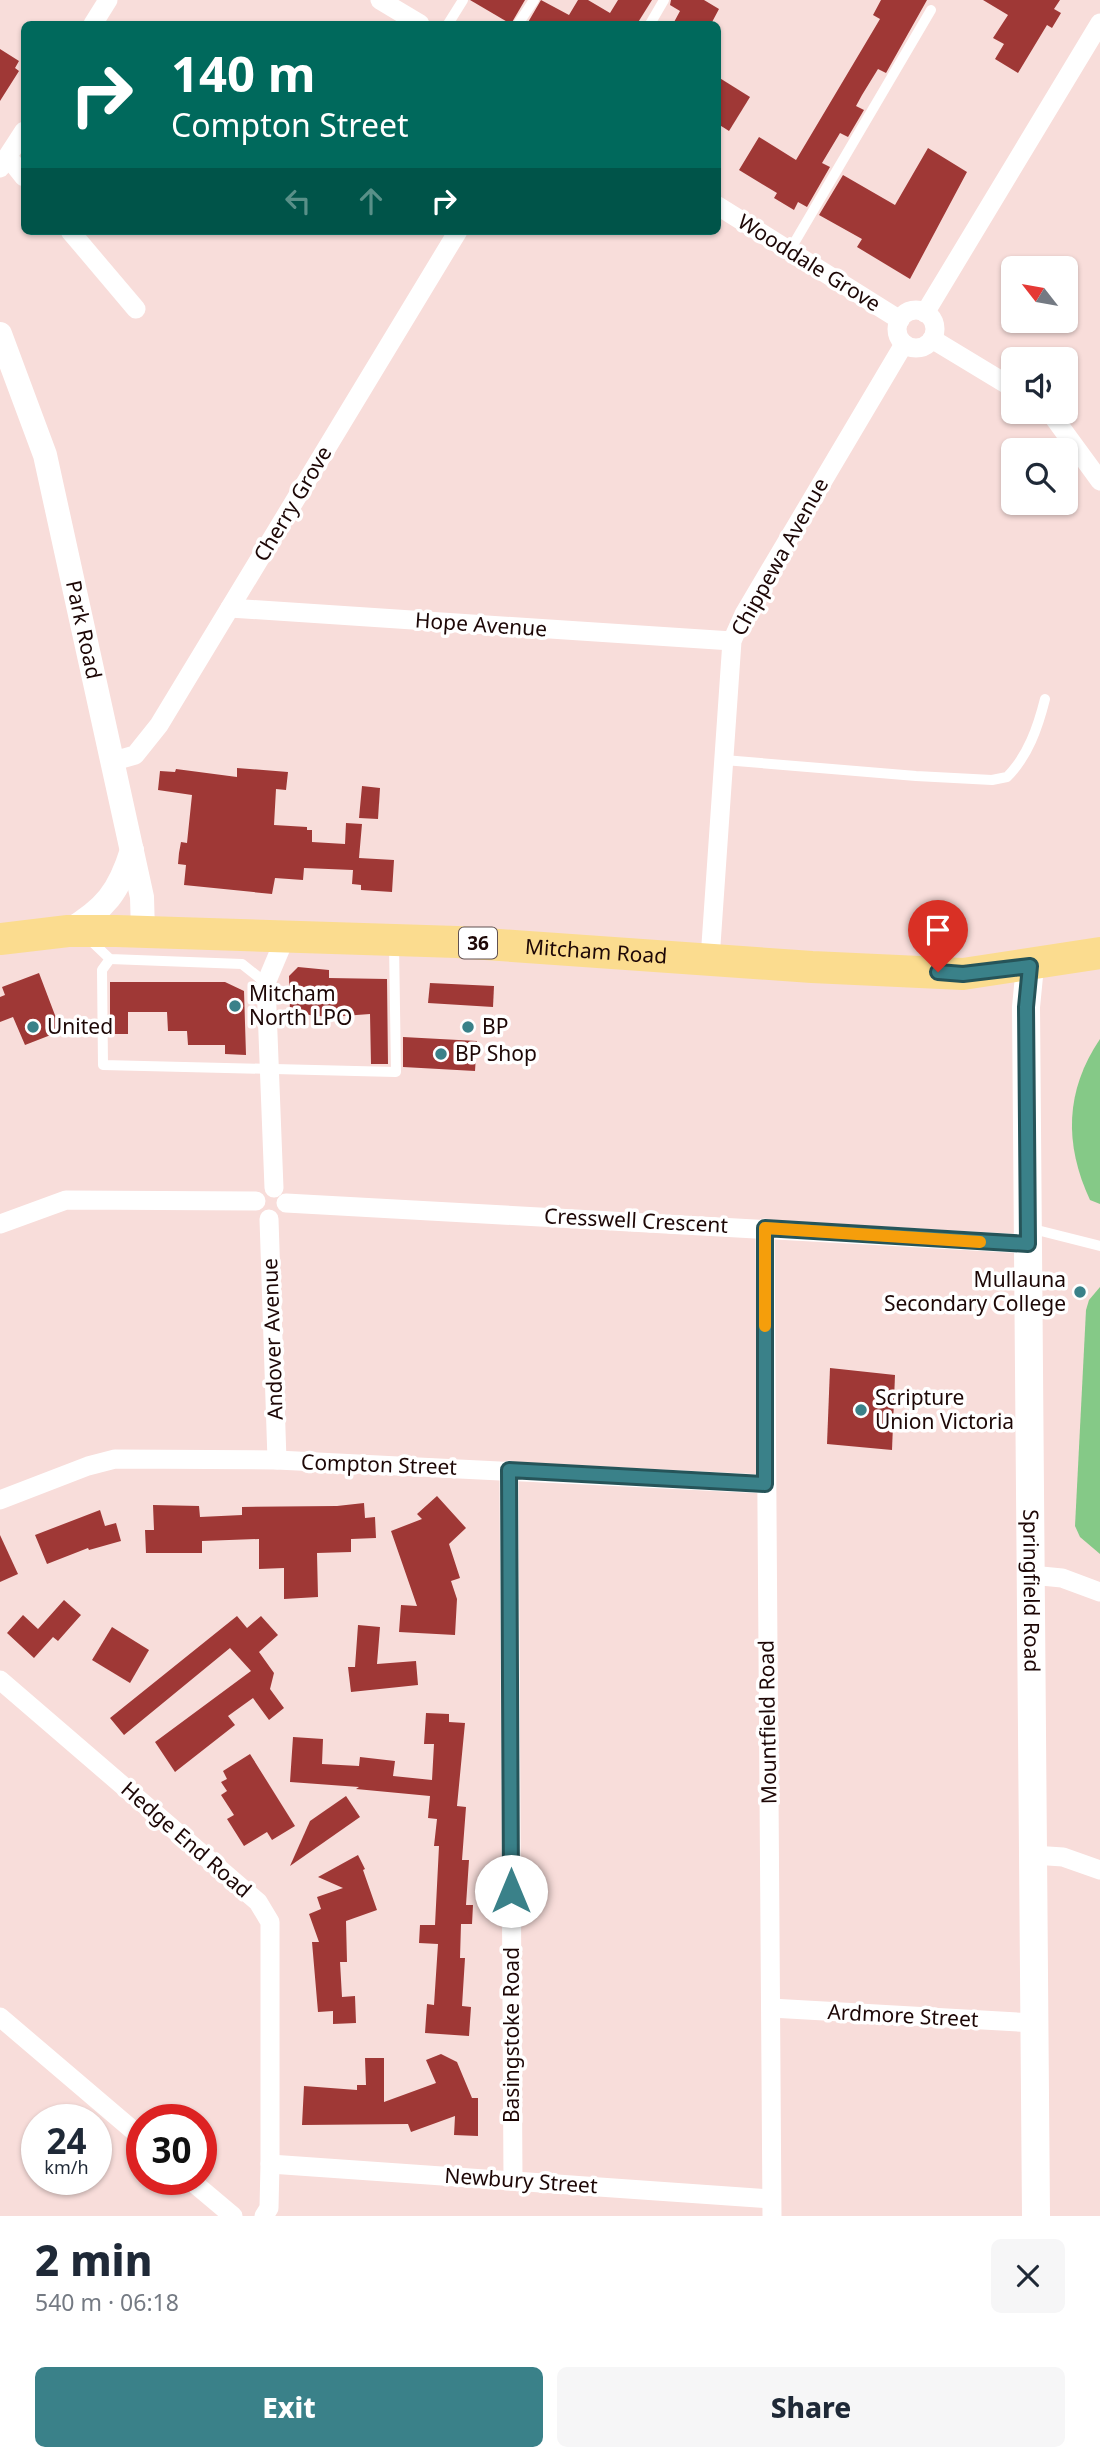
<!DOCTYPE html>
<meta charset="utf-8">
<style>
body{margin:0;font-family:"Noto Sans",sans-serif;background:#f6f6f7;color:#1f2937;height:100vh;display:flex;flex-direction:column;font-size:26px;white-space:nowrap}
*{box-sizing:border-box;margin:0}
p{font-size:23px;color:#747a83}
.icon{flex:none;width:38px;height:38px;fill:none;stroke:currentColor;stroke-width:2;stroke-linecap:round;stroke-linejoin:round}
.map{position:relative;height:2216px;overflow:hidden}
.drawer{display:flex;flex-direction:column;background:#fff;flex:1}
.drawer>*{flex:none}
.top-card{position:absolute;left:21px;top:21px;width:700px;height:214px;border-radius:10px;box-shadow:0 2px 5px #0004;background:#00695c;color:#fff;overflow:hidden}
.needle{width:46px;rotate:301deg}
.controls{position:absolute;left:1001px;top:256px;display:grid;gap:14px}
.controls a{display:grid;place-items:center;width:77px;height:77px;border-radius:10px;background:#fff;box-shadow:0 2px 5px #0004;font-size:35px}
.speed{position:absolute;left:21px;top:2104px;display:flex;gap:14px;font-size:35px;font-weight:700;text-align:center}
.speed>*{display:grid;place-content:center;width:91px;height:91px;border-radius:50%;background:#fff;box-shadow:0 2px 5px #0004;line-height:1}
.speed small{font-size:18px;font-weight:400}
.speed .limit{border:10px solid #d22;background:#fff;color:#111}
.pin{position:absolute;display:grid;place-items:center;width:60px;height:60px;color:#fff;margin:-72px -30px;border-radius:50% 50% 50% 0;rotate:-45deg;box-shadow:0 0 7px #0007}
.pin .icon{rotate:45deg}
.me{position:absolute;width:77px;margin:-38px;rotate:0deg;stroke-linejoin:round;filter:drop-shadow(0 0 5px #0008)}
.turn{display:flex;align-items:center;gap:24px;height:147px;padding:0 35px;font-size:32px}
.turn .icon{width:91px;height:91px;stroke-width:2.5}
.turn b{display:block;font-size:49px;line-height:60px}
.lanes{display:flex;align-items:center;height:66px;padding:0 35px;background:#0003;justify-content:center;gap:35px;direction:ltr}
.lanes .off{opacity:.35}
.round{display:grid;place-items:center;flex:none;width:74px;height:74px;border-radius:10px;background:#f6f6f7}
.headline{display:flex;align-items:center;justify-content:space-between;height:119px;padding:0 35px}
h1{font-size:42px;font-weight:800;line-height:52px}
.action{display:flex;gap:14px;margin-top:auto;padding:14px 35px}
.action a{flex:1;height:80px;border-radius:10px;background:#3a8189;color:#fff;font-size:28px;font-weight:800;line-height:80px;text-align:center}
.action a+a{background:#f6f6f7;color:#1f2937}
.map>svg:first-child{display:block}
.green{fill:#85c987}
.building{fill:#9f3836}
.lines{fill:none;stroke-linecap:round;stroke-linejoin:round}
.service{stroke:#fff;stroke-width:10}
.minor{stroke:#fff;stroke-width:19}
.tertiary{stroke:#fff;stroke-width:24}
.secondary{stroke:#fff;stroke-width:28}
.primary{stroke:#fbdc8f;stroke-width:32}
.route-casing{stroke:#265459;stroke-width:18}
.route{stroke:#3a8189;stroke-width:12}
.slow{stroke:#f59e0b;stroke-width:12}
.poi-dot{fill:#3a8189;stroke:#fff;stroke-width:2.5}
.labels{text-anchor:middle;stroke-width:7;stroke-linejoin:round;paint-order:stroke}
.shield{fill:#fff;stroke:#615151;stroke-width:2}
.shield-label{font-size:19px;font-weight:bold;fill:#1d0706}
.street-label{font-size:21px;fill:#1d0706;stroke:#fff}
.poi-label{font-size:21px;fill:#1d0706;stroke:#fff;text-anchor:start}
</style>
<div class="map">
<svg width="1100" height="2216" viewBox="0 0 1100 2216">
<rect width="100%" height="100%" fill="#f8ddda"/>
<g class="green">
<path d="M 1100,1039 L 1100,1204 L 1090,1200 C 1064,1144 1065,1091 1100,1039 Z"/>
<path d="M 1100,1287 L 1100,1554 L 1080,1537 L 1075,1526 L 1086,1310 L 1089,1300 Z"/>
</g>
<g class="building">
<path d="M 470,0 L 525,0 L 511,24 Z"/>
<path d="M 541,0 L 569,15 L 578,0 L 588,0 L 610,13 L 618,0 L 652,0 L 637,24 L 527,24 Z"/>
<path d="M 671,0 L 704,0 L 719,9 L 711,24 L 673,24 L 680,11 L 670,5 Z"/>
<path d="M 881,0 L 927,0 L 886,73 L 878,69 L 862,95 L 856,106 L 864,110 L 848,137 L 840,133 L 822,163 L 830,167 L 807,207 L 798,202 L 794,210 L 774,198 L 777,193 L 739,170 L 759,137 L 796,160 L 880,19 L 873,15 Z"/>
<path d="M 983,0 L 1060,0 L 1054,9 L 1061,13 L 1052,28 L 1047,25 L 1018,73 L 995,59 L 1004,44 L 993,38 L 1008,15 Z"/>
<path d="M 0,49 L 19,61 L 15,68 L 19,71 L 0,101 Z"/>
<path d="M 718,77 L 750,97 L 729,131 L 718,124 Z"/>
<path d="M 928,148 L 967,172 L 910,279 L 857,247 L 862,239 L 819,215 L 843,175 L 895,205 Z"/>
<path d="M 237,768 L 288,772 L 286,790 L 276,789 L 274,825 L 307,827 L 307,830 L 312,830 L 312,842 L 345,844 L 346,823 L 362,824 L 359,858 L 394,860 L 392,892 L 361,890 L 361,885 L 352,884 L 353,870 L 304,868 L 303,880 L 275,878 L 272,894 L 184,885 L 186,865 L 178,864 L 179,853 L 181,842 L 187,843 L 192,795 L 158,790 L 160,771 L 175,772 L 176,769 L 237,777 Z"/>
<path d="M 362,786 L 380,788 L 378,819 L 359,818 Z"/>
<path d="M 298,967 L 329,970 L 329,978 L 387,979 L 388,1064 L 371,1064 L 370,1014 L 330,1017 L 290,1013 L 289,976 Z"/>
<path d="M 39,973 L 61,1031 L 25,1045 L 13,1017 L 0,1022 L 0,997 L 5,995 L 2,987 Z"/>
<path d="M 110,982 L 225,982 L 244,991 L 246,1055 L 225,1054 L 225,1045 L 188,1045 L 187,1031 L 168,1031 L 167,1012 L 128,1012 L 128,1034 L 110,1034 Z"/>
<path d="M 430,983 L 494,986 L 493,1007 L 428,1003 Z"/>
<path d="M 403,1037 L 477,1041 L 475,1071 L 403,1067 Z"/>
<path d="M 830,1368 L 895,1375 L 892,1450 L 827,1444 Z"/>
<path d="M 437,1496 L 466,1528 L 449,1544 L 460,1578 L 451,1581 L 457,1599 L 455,1635 L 399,1632 L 401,1605 L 417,1606 L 391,1531 L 422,1519 L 417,1514 Z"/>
<path d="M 364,1503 L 365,1518 L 375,1517 L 376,1538 L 351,1539 L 351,1552 L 317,1553 L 318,1597 L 284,1599 L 284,1568 L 259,1569 L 259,1539 L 202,1541 L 202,1553 L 146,1553 L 145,1530 L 154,1530 L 153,1505 L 199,1506 L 200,1517 L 242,1515 L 242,1507 L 337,1506 Z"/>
<path d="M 100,1510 L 105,1526 L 116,1523 L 121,1541 L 89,1550 L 88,1548 L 47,1564 L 35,1535 Z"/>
<path d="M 0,1535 L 18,1574 L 0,1582 Z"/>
<path d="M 64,1600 L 81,1615 L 58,1641 L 53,1637 L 34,1658 L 7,1633 L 23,1615 L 38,1629 Z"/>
<path d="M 237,1616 L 247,1628 L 261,1616 L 278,1635 L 259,1652 L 274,1673 L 270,1689 L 284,1708 L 269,1720 L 253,1698 L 228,1716 L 235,1725 L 175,1772 L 155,1742 L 251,1671 L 230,1648 L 124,1735 L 110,1718 Z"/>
<path d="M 358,1625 L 380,1627 L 377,1664 L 416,1661 L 418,1685 L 351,1692 L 348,1667 L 355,1667 Z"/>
<path d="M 112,1627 L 149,1650 L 130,1683 L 92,1660 Z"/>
<path d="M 426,1713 L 449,1714 L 449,1722 L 465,1723 L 457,1806 L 466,1807 L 462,1860 L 469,1860 L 466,1905 L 473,1905 L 472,1924 L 461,1924 L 460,1958 L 465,1958 L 462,2006 L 471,2007 L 469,2036 L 425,2033 L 427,2004 L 434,2005 L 438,1944 L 419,1943 L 420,1925 L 435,1925 L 439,1846 L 434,1846 L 437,1819 L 428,1818 L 430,1796 L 356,1789 L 359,1787 L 290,1782 L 293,1737 L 323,1739 L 322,1764 L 359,1766 L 360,1757 L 395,1761 L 393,1776 L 432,1780 L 434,1744 L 424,1744 Z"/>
<path d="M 250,1754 L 295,1826 L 272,1840 L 267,1832 L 244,1846 L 227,1819 L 234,1815 L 221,1795 L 227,1791 L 221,1782 L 227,1779 L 223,1771 Z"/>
<path d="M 346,1796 L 360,1817 L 290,1866 L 310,1821 Z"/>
<path d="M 358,1855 L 365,1869 L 363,1870 L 377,1910 L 346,1921 L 347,1962 L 340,1962 L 342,1997 L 355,1996 L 356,2023 L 333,2024 L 333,2011 L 318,2012 L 312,1942 L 319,1942 L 309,1914 L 321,1909 L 317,1897 L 343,1888 L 318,1877 Z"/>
<path d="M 441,2054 L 457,2062 L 472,2098 L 478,2098 L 478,2136 L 454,2135 L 455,2116 L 411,2132 L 408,2124 L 302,2125 L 304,2086 L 357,2090 L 357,2085 L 366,2085 L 365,2058 L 384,2058 L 384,2102 L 436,2083 L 426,2060 Z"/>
</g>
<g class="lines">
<g class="service">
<path d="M 448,24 L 463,0"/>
<path d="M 518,24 L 534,0"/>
<path d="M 650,24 L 664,0"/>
<path d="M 790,250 L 931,10"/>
<path d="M 724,760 L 916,776 L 992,780 L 1007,777 C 1028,756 1038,727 1045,699"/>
<path d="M 89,939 L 110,959 L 242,964 L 266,983"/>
<path d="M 110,959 L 102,970 L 103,1065 L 396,1072 L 394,944"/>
<path d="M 1029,1228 L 1100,1246"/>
</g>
<g class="minor">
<path d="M 380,0 L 420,24"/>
<path d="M 93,24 L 108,0"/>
<path d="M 8,157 L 24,177"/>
<path d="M 0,168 L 24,131"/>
<path d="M 718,206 L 900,320"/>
<path d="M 70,231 L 136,309"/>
<circle cx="916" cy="329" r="19"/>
<path d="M 925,313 L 1100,23"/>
<path d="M 932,339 L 1013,388"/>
<path d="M 1049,411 L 1100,481"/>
<path d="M 230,608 L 732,641"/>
<path d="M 114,761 L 135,755 L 159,725 L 458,231"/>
<path d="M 710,959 L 732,641 L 744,614 L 904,344"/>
<path d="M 274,1188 L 266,983 L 285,938"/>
<path d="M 286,1203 L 1028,1244"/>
<path d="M 269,1219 L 277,1460"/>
<path d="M 0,1224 L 66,1200 L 256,1201"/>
<path d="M 765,1228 L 772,2216"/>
<path d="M 509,1470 L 513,2180"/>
<path d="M 0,1500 L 88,1466 L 115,1459 L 277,1460 L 765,1484"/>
<path d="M 1031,1575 L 1062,1578 L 1100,1592"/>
<path d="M 0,1680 L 258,1902 L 270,1922 L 270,2164 L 269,2208 L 264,2216"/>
<path d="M 1033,1855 L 1063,1857 L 1100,1870"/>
<path d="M 771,2008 L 1034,2023"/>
<path d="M 0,2017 L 142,2138"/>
<path d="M 270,2164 L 771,2199"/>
<path d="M 189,2179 L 233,2216"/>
</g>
<g class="tertiary">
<path id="s1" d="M 0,334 L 45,455 L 142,897 L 143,932"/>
<path d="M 68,931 C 105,909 119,892 132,850"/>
</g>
<path class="secondary" id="s2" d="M 1030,966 L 1026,1007 L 1036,2216"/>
<path class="primary" id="s3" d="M 0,939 L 68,931 L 116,931 L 457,942 L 812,967 L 963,974 L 1100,953"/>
</g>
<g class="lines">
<g class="route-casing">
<path id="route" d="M 511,1891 L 509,1470 L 765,1484 L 765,1228 L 1028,1244 L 1026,1007 L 1030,966 L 963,974 L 938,972"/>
</g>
<use href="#route" class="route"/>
<path class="slow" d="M 765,1326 L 765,1228 L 980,1242"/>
</g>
<g class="poi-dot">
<circle cx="235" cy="1006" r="7"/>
<circle cx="33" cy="1027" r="7"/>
<circle cx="468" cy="1027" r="7"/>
<circle cx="441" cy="1054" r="7"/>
<circle cx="1080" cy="1292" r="7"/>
<circle cx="861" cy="1410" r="7"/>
</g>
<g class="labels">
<rect class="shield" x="459" y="927.5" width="38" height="31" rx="5"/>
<g class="shield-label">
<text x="478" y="950">36</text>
</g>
<g class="street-label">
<text transform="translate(809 263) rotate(32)" y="7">Wooddale Grove</text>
<text transform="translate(293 504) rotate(-59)" y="7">Cherry Grove</text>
<text transform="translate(780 557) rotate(-61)" y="7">Chippewa Avenue</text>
<text transform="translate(481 625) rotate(4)" y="7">Hope Avenue</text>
<text dy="7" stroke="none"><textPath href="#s1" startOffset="308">Park Road</textPath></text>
<text dy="7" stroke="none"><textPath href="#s3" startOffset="597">Mitcham Road</textPath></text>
<text transform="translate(636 1221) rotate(3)" y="7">Cresswell Crescent</text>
<text transform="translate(273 1339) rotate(-92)" y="7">Andover Avenue</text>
<text transform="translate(379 1465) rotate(2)" y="7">Compton Street</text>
<text dy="7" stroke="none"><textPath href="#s2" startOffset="625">Springfield Road</textPath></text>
<text transform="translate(768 1722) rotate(-91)" y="7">Mountfield Road</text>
<text transform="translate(186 1840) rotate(41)" y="7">Hedge End Road</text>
<text transform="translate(903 2016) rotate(3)" y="7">Ardmore Street</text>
<text transform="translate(512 2035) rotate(-90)" y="7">Basingstoke Road</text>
<text transform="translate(521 2181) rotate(4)" y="7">Newbury Street</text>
</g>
<g class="poi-label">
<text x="249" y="1001">Mitcham<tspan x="249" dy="24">North LPO</tspan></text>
<text x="47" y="1034">United</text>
<text x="482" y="1034">BP</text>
<text x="455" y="1061">BP Shop</text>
<text x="1066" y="1287" text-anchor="end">Mullauna<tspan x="1066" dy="24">Secondary College</tspan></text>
<text x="875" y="1405">Scripture<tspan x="875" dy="24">Union Victoria</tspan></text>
</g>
</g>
</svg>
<div class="controls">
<a><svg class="needle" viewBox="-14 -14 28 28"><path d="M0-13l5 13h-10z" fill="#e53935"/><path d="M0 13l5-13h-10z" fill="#747a83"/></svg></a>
<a><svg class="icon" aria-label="sound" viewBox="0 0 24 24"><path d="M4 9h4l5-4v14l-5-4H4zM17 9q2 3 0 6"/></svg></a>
<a><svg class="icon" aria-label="search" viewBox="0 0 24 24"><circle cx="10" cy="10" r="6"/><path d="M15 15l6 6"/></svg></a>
</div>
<div class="speed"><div>24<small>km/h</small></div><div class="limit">30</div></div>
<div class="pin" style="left:938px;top:972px;background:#d93025"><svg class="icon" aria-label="arrive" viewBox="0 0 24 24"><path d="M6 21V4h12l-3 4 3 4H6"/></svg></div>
<svg class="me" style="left:511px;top:1891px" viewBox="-20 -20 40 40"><circle r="19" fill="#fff"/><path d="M0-13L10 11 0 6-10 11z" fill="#3a8189"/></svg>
<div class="top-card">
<div class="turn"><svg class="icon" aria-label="right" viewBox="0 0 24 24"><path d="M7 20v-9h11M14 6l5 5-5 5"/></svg><div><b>140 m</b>Compton Street</div></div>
<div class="lanes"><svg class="icon off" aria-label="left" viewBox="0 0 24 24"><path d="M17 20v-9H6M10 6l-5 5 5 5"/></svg><svg class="icon off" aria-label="ahead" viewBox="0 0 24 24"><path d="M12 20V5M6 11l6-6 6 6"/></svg><svg class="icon" aria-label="right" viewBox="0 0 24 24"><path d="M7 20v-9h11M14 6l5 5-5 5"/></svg></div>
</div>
</div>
<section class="drawer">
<div class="headline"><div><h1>2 min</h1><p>540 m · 06:18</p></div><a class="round"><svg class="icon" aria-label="close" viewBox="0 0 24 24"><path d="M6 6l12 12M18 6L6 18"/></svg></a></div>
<div class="action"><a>Exit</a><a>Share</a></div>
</section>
